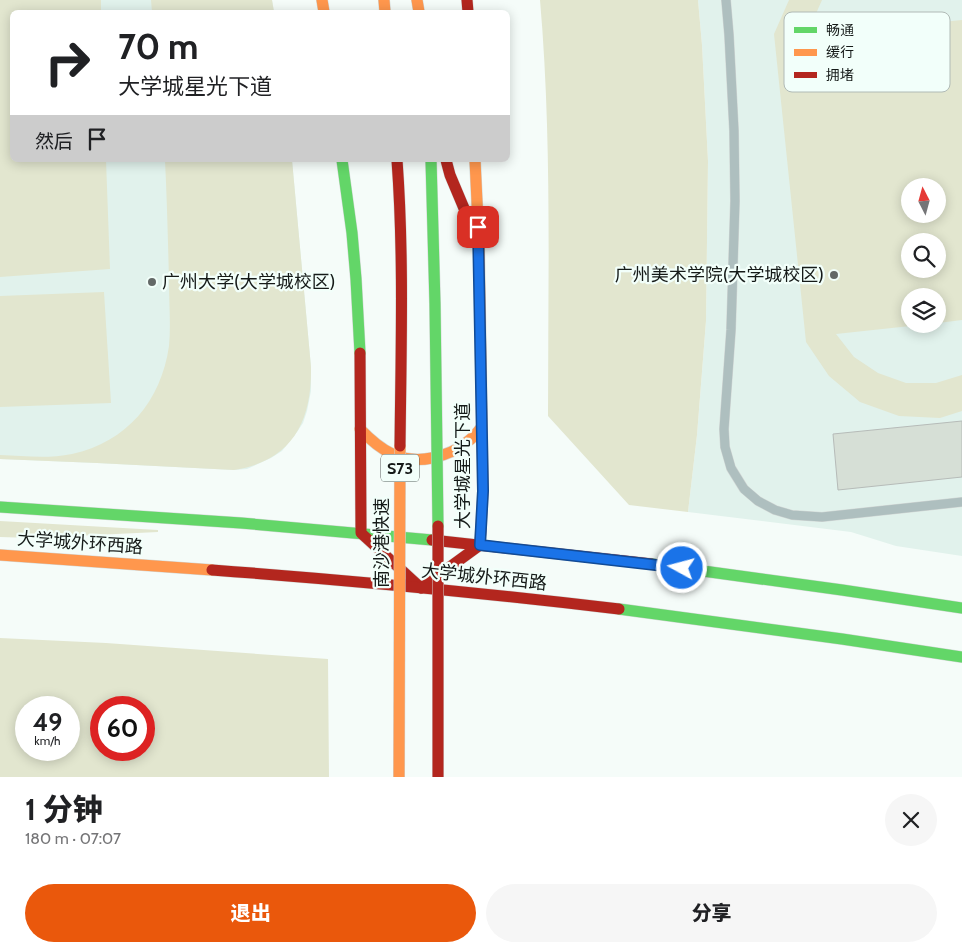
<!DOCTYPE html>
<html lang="zh">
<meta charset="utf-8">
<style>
body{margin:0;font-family:Cabin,"Noto Sans SC",sans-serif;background:#f6f6f6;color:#202124;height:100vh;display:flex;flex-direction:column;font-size:19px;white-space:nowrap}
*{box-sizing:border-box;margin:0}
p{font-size:16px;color:#757577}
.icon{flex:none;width:28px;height:28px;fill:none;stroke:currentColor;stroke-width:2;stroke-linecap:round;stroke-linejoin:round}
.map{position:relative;height:777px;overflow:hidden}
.side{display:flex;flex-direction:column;background:#fff;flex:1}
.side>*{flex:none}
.hud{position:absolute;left:10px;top:10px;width:500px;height:152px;border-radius:8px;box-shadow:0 2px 12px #0003;background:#fff;color:#202124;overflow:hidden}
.needle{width:32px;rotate:354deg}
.buttons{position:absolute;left:901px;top:178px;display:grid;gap:10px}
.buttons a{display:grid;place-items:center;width:45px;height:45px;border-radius:50%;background:#fff;box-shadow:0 2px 12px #0003;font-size:25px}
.speed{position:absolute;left:15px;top:696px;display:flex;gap:10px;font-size:25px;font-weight:700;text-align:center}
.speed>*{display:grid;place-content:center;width:65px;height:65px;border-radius:50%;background:#fff;box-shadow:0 2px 12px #0003;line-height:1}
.speed small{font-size:12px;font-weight:400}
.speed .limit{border:8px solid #d22;background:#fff;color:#111}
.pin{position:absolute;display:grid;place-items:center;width:42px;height:42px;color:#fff;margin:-21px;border-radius:10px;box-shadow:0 2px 8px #0006}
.me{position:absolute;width:55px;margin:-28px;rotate:277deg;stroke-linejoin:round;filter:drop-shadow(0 0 4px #0008)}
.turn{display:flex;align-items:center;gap:18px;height:105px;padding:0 25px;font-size:22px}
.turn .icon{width:65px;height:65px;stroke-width:2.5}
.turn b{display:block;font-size:35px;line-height:42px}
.then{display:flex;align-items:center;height:48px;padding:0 25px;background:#0003;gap:10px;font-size:19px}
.round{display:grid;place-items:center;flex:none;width:52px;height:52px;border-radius:26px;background:#f6f6f6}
.overview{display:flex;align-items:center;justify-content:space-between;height:85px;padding:0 25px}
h1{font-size:30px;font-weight:800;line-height:38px}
.action{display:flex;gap:10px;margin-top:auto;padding:10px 25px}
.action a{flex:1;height:58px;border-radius:30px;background:#ea580c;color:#fff;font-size:20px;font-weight:800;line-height:58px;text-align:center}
.action a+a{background:#f6f6f6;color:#202124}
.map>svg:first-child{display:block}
.built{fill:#e1f2ec;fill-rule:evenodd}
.green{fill:#e2e6cf;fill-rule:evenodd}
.building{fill:#d6dfd6;stroke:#b6bbb8}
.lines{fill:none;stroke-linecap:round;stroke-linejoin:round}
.lane-casing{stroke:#d2d7d5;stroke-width:10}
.fast-casing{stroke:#d2d7d5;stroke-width:12}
.slow-casing{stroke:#d2d7d5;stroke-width:12}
.jam-casing{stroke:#d2d7d5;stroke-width:12}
.lane{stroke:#aebfbf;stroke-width:9}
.fast{stroke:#63d668;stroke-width:11}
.slow{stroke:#ff974d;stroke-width:11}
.jam{stroke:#b3261e;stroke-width:11}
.fast-bridge-casing{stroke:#d2d7d5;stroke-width:12;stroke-linecap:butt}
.slow-bridge-casing{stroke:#d2d7d5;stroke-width:12;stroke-linecap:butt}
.jam-bridge-casing{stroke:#d2d7d5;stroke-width:12;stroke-linecap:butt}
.fast-bridge{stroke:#63d668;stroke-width:11}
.slow-bridge{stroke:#ff974d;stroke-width:11}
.jam-bridge{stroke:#b3261e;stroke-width:11}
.route-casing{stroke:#114b97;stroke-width:12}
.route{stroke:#1a73e8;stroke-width:9}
.poi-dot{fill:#636967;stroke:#f2fffa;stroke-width:2}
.labels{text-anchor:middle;stroke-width:4.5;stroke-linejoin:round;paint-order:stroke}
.shield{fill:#f2fffa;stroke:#575f5c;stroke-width:1}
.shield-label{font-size:16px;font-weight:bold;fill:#151a18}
.poi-label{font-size:18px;fill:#151a18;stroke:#f2fffa;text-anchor:end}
.street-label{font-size:18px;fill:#151a18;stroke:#f2fffa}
.key{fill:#f2fffa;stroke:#b0bab6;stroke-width:1}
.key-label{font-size:14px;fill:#151a18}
</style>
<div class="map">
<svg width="962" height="777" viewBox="0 0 962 777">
<rect width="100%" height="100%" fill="#f5fcf9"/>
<g class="built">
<path d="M 0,0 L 272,0 L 274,12 L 12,12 L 12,160 L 292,160 L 311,367 L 311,391 L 307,411 L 303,423 L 297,432 L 282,451 L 271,458 L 247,469 L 234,470 L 97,463 L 0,459 Z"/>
<path d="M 698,0 L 962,0 L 962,556 L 896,546 L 851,532 L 688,512 L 697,435 L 706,321 L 708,161 L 702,45 ZM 910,186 L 938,186 L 938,214 L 910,214 ZM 910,241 L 938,241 L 938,269 L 910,269 ZM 910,296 L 938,296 L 938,324 L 910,324 Z"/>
</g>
<g class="green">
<path d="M 0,0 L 101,0 L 101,12 L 12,12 L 12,160 L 106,160 L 110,269 L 0,277 Z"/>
<path d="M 151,0 L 272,0 L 274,12 L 152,12 Z"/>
<path d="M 540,0 L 698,0 L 702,45 L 708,161 L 706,321 L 697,435 L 688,512 L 629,505 L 548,416 C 548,277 552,138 540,0 Z"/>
<path d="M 789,0 L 822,0 L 806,36 L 962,20 L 962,320 L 938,323 L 938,296 L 910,296 L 910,324 L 929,324 L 836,334 L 854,357 L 878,373 L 906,383 L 936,383 L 962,375 L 962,411 L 940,418 L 899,416 L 860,402 L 829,376 L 806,342 L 774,34 ZM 938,186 L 938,214 L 910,214 L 910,186 ZM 938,241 L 938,269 L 910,269 L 910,241 Z"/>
<path d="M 165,160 L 292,160 L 311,367 C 312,422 292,461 234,470 L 97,463 L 0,459 L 0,455 C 24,456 48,459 72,454 C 127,442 161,401 169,346 C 171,325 169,303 169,281 C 168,241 167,200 165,160 Z"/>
<path d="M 104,292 L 111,403 L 0,407 L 0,296 Z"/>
<path d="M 0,521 L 158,530 L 158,532 L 32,538 L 0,537 Z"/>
<path d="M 0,638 L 106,643 L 328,659 L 329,777 L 0,777 ZM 26,708 L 69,708 L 69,750 L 26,750 ZM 101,708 L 144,708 L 144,750 L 101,750 Z"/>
</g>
<path class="building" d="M 962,421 L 962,477 L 838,490 L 833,434 Z"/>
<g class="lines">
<g class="lane-casing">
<path id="lane" d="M 726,0 L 729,35 L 734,131 L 735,201 L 731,330 L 724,429 L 725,447 L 731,468 L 744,489 L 758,501 L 775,510 L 792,515 L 822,517 L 962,502"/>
</g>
<g class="fast-casing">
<g id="fast">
<path d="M 342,160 L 352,233 L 356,279 L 360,353"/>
<path d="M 0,507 L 241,523 L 432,540"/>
<path d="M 652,564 L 842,590 L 962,608"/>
<path d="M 619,609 L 842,639 L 962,657"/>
</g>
</g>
<g class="slow-casing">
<g id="slow">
<path d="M 322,0 L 324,12"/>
<path d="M 384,0 L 385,12"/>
<path d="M 417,0 L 419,12"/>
<path d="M 475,160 L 479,244 L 483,491 L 481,528"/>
<path d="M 360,429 C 381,451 401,464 432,458 C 445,455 457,451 467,442 C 473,438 477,433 481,428"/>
<path d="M 0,555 L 212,570"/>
</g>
</g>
<g class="jam-casing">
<g id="jam">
<path d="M 467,0 L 468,12"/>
<path d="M 446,160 L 450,175 L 479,244"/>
<path d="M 360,353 L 361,533 L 421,588 L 480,545 L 481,528"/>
<path d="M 432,540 L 652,564"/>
<path d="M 212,570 C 348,580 484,593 619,609"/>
</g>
</g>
<use href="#lane" class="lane"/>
<use href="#fast" class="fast"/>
<use href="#slow" class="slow"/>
<use href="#jam" class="jam"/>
<g class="fast-bridge-casing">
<path id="fast-bridge" d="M 431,160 L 435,304 L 438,526"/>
</g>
<g class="slow-bridge-casing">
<path id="slow-bridge" d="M 399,777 L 400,446"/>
</g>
<g class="jam-bridge-casing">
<g id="jam-bridge">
<path d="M 397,160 C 404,255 401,351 400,446"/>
<path d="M 438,526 L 438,777"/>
</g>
</g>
<use href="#fast-bridge" class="fast-bridge"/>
<use href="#slow-bridge" class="slow-bridge"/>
<use href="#jam-bridge" class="jam-bridge"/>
</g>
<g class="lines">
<g class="route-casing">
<path id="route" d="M 478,227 L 483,491 L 480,545 L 682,568"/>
</g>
<use href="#route" class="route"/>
</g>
<g class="poi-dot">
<circle cx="834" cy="275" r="5"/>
<circle cx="152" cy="282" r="5"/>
</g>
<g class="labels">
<rect class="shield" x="381" y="454.5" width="38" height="27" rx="4"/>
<g class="shield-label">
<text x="400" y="474">S73</text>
</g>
<g class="poi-label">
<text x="824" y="281">广州美术学院(大学城校区)</text>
<text x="162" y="288" text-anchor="start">广州大学(大学城校区)</text>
</g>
<g class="street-label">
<text transform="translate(463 466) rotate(-90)" y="6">大学城星光下道</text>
<text transform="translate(80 543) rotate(4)" y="6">大学城外环西路</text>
<text transform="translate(382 543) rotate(-90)" y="6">南沙港快速</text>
<text transform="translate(484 577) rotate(6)" y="6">大学城外环西路</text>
</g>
</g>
<rect x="784" y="12" width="166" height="80" rx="8" class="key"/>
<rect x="794" y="27" width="23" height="6" fill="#63d668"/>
<rect x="794" y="49" width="23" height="7" fill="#ff974d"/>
<rect x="794" y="72" width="23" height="6" fill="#b3261e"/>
<g class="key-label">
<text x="826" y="35">畅通</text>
<text x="826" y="57">缓行</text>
<text x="826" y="80">拥堵</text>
</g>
</svg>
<div class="buttons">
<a><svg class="needle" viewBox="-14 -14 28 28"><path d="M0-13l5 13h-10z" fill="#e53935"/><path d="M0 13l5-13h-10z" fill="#757577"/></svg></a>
<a><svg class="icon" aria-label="search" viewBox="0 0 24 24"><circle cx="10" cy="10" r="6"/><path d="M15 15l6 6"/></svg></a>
<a><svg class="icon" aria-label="layers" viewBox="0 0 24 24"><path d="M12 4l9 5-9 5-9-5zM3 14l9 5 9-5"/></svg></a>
</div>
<div class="speed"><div>49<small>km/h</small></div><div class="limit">60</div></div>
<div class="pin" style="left:478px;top:227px;background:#d93025"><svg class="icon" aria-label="arrive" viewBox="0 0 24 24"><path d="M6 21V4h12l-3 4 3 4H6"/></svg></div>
<svg class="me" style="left:682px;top:568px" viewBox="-20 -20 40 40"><circle r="17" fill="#1a73e8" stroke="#fff" stroke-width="3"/><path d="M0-11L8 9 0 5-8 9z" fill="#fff"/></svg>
<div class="hud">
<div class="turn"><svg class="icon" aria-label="right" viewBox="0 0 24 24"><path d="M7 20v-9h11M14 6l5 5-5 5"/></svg><div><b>70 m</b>大学城星光下道</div></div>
<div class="then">然后<svg class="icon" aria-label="arrive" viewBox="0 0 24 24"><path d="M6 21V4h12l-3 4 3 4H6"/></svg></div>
</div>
</div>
<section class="side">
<div class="overview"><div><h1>1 分钟</h1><p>180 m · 07:07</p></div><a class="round"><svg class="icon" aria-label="close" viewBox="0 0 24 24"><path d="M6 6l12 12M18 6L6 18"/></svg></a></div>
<div class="action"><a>退出</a><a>分享</a></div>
</section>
